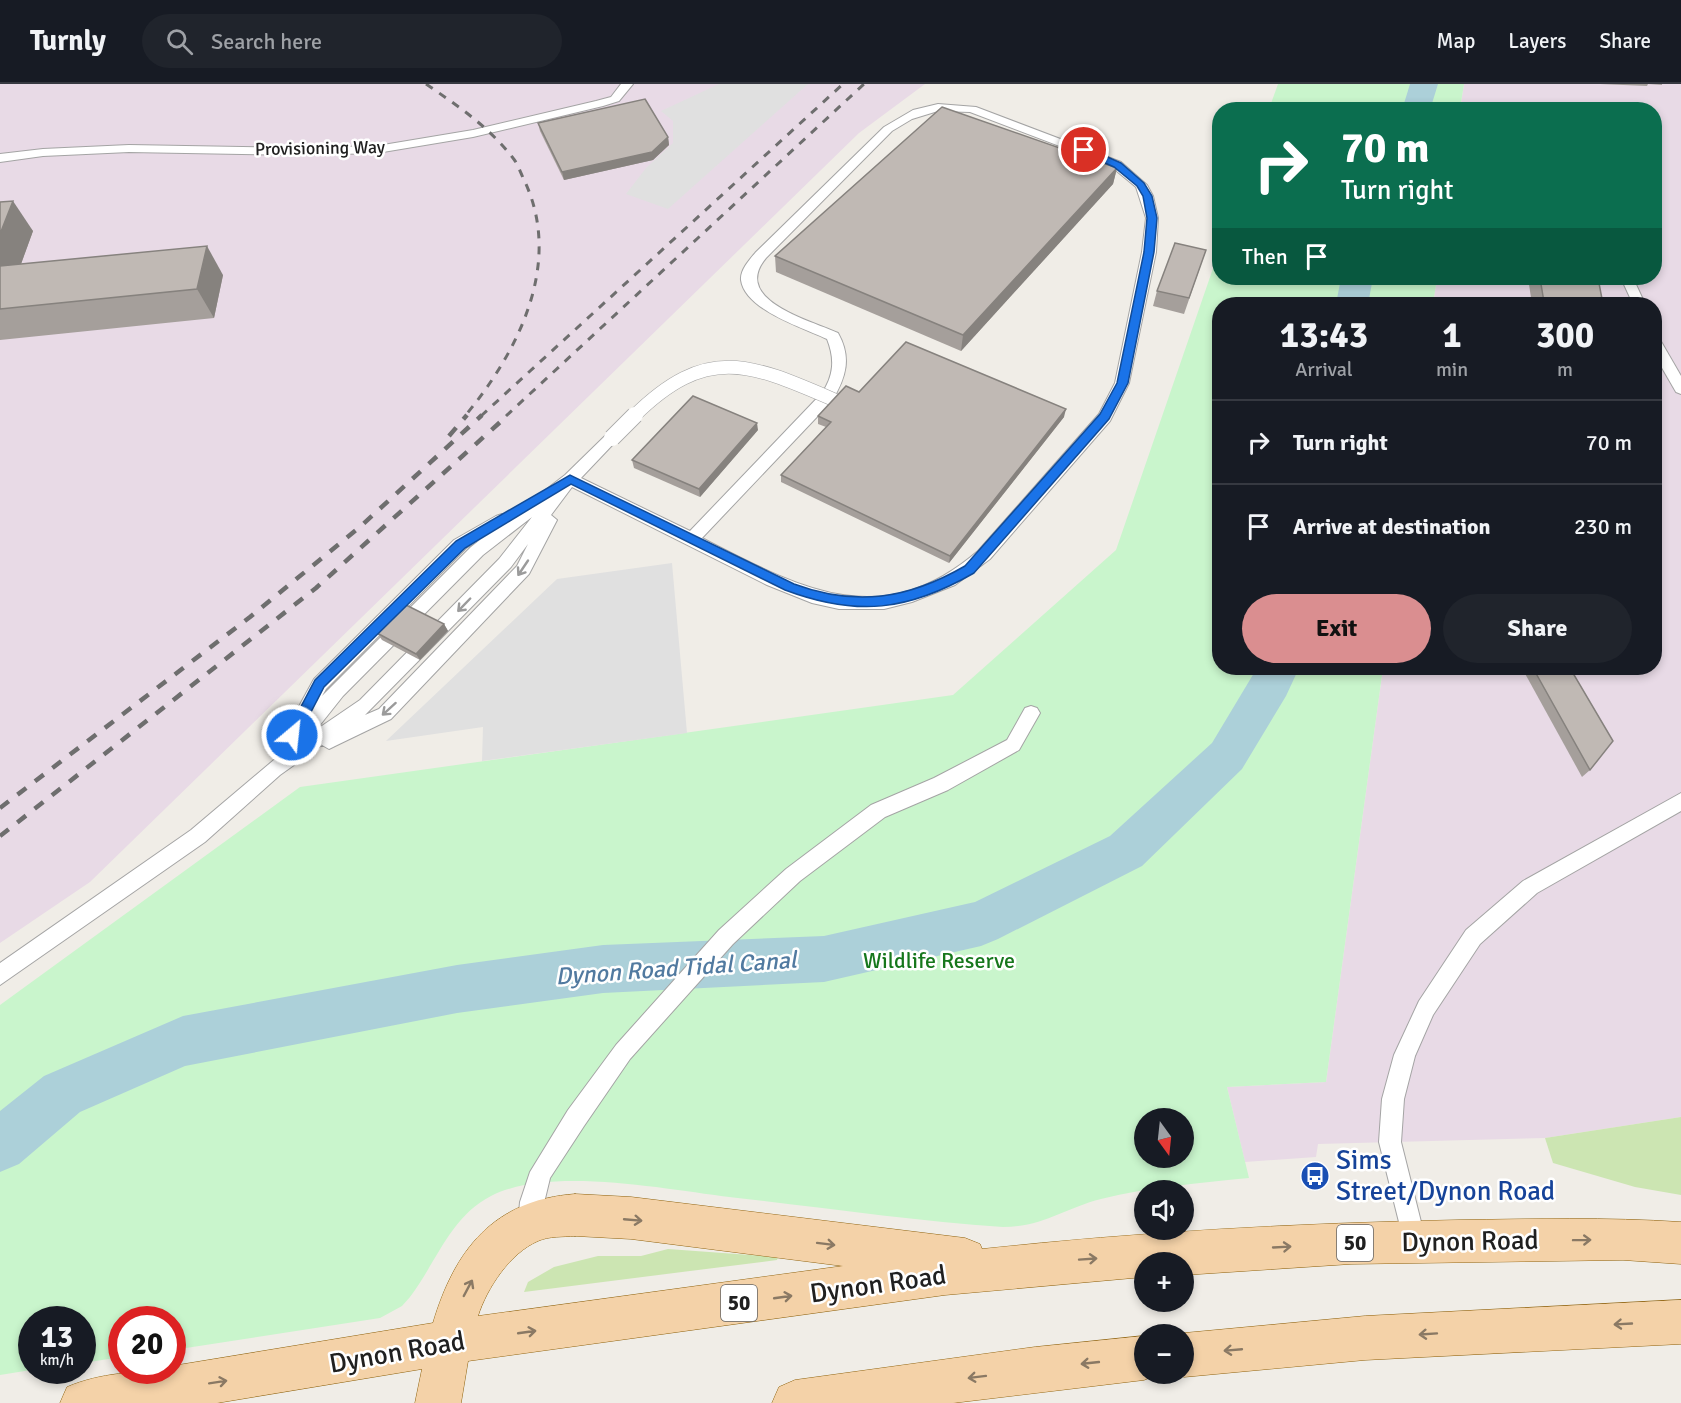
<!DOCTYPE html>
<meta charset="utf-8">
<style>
body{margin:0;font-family:Signika,sans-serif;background:#20242c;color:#f1f3f6;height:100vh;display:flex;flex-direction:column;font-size:22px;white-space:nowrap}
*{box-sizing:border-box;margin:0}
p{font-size:20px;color:#9ea1a6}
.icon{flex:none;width:33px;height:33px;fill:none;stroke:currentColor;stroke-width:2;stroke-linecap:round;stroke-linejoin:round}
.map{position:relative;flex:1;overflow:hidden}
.panel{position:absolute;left:1212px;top:213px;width:450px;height:378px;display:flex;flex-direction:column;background:#171b24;border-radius:24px;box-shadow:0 3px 9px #0003}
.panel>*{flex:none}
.hud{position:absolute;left:1212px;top:18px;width:450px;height:183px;border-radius:24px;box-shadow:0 3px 9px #0003;background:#0b6e4f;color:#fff;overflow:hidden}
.needle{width:39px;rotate:165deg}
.controls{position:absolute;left:1134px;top:1024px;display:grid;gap:12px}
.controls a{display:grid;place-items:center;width:60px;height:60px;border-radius:50%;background:#171b24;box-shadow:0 3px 9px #0003;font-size:30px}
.speed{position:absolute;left:18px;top:1222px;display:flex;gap:12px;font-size:30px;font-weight:700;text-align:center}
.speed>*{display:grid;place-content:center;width:78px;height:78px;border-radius:50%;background:#171b24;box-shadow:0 3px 9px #0003;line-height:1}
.speed small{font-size:15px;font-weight:400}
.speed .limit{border:9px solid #d22;background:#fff;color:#111}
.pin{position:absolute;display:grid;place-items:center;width:51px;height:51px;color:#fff;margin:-26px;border:3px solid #fff;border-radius:50%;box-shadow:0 2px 6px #0007}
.me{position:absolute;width:66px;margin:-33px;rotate:28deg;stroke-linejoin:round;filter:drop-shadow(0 0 4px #0008)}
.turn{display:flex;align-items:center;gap:21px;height:126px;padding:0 30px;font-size:27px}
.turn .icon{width:78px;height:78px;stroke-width:2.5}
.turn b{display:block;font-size:42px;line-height:51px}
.then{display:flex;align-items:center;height:57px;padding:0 30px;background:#0003;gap:12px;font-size:22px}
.eta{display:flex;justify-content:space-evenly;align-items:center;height:102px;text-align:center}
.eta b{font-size:36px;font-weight:700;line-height:42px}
.primary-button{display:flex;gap:12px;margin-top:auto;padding:12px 30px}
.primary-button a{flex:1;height:69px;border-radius:36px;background:#da8e90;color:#111;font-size:24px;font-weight:700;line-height:69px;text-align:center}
.primary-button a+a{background:#20242c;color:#f1f3f6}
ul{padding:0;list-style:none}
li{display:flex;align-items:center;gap:18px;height:84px;padding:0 30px;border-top:2px solid #363941}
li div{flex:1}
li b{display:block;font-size:22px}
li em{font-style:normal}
header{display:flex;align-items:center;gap:36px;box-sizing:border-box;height:84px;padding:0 30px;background:#171b24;border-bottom:2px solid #363941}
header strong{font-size:28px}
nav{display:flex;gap:33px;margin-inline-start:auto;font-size:21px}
.search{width:420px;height:54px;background:#20242c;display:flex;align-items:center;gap:15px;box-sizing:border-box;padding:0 21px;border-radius:33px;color:#9ea1a6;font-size:22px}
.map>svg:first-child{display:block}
.industrial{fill:#e8dae6}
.grass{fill:#cce5b2}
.park{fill:#c9f5cc;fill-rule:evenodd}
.parking{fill:#e0e0e0}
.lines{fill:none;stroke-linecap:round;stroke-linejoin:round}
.canal{fill:#acd0d9;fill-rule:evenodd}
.lane-casing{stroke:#a4a4a4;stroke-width:2}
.primary-casing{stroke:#8f620d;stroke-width:1}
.lane{fill:#fff;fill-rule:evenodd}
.primary{fill:#f4d2a8;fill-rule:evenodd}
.rail-far1{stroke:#6e6e6e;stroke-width:3;stroke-dasharray:8 8;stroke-linecap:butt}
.rail{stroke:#6e6e6e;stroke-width:4.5;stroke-dasharray:11 11;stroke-linecap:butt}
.lane-bridge-far1-casing{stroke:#a4a4a4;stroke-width:14;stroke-linecap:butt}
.lane-bridge-casing{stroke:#a4a4a4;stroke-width:18;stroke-linecap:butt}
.lane-bridge-far1{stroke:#fff;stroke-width:13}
.lane-bridge{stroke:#fff;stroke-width:16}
.wall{fill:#a59f9b}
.shaded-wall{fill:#86827e}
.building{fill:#c0b9b4;stroke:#86827e;stroke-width:1.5}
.oneway{stroke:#9b9b9b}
.oneway2{stroke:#8a7964}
.route{fill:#1a73e8;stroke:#114b97;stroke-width:1.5}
.labels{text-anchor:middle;stroke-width:5;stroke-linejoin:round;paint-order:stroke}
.far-street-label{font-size:18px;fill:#202020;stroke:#fff}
.shield{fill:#fff;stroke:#636363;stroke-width:1.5}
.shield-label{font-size:21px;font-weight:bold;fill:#202020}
.park-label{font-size:22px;fill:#16771c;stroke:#fff}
.water-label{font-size:24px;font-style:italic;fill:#517aa0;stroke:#fff}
.near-transit-label{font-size:27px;fill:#164399;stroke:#fff;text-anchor:start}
.near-street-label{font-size:27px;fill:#202020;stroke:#fff}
</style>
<header>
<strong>Turnly</strong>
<div class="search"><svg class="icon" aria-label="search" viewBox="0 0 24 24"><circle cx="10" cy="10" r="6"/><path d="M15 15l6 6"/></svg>Search here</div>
<nav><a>Map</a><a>Layers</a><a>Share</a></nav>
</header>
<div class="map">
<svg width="1681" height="1319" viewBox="0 0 1681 1319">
<rect width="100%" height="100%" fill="#f0ede7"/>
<g class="industrial">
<path d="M 0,0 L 925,0 L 859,49 L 90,798 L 0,859 Z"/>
<path d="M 1464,0 L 1681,0 L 1681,1033 L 1545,1054 L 1318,1060 L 1316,1073 L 1245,1078 L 1227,1003 L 1326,998 L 1383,584 L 1654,584 L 1654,220 L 1433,220 L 1437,194 L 1654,194 L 1654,26 L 1460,25 Z"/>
</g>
<g class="grass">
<path d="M 1681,1033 L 1681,1111 L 1635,1103 L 1553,1079 L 1545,1054 Z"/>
<path d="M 668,1165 L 778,1173 L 777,1176 L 524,1208 L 528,1198 L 554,1183 L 598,1172 L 641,1172 Z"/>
</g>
<g class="park">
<path d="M 1278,0 L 1464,0 L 1460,25 L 1269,25 Z"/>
<path d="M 1219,167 L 1220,194 L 1437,194 L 1433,220 L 1220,220 L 1220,584 L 1383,584 L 1326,998 L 1227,1003 L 1249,1094 C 1199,1099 1150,1103 1101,1115 C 1065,1124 1043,1143 1003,1143 C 912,1137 820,1123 729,1113 C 664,1105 549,1082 491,1112 C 450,1133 436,1179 410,1213 L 402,1222 L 380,1234 L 173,1266 L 172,1236 L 122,1236 L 121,1273 L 83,1279 L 82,1236 L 32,1236 L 31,1286 L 0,1291 L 0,921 L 300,703 L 953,611 L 1116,466 ZM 1144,1035 L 1184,1035 L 1184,1074 L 1144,1074 Z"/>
</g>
<g class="parking">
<path d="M 719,0 L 808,0 L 668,125 L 626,110 L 646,84 L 673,59 L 673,37 L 661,27 Z"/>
<path d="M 672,479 L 687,649 L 482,677 L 483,643 L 386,657 L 557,495 Z"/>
</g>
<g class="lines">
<g class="canal">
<path d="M 1410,0 L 1438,0 L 1430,26 L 1402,26 Z"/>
<path d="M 1341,194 L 1373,194 L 1368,220 L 1336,220 Z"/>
<path d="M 1257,584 L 1299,584 L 1286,612 L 1242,685 L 1142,782 L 998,855 L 981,862 L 824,898 L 603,909 L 457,929 L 185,982 L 80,1028 L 19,1080 L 0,1088 L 0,1027 L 44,992 L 183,932 L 457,881 L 603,861 L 824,852 L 975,818 L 1110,752 L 1212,659 Z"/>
</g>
<g class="lane-casing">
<g id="lane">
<path d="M 621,0 L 633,0 L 619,17 L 603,22 L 473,53 L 377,69 L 302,71 L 129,68 L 43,72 L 0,78 L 0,70 L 43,65 L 129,61 L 302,64 L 377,62 L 473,46 L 596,17 L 611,13 Z"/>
<path d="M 938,20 L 976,23 L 1121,78 L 1147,101 L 1153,112 L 1158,134 L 1156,168 L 1129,299 L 1110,337 L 990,475 L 955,501 L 912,518 L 884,525 L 839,525 L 812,519 L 767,501 L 572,403 L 551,431 L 557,436 L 529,490 L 391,635 L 335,662 L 329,665 L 322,661 L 280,691 L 205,758 L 0,901 L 0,879 L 191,746 L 281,670 L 282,661 L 290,652 L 286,646 L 314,595 L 454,456 L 496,432 L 502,430 L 509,434 L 565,391 L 607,350 L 612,349 L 619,354 L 581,394 L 690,447 L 822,309 C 834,291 835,275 827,255 C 804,244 745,226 741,196 C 740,186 750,175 756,168 L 884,43 L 913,26 ZM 938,27 L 970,28 L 1099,77 L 1113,84 L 1136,103 L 1146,134 L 1142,168 L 1115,299 L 1099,330 L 978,467 C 881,550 801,505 702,454 L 832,317 C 846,293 852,274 838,249 C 809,236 731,216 766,174 L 892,47 L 912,35 ZM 532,433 L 499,475 L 360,616 L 316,646 L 343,612 L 483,471 ZM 480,456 L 471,463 L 322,612 L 326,605 L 466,464 ZM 528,460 L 517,482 L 379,625 L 365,631 L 511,483 Z"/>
<path d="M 1621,194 L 1633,194 L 1645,220 L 1633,220 Z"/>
<path d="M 1654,253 L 1659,254 L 1681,292 L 1681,310 L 1676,308 L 1654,270 Z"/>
<path d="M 1031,622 L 1037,624 L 1040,629 L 1019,666 L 948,706 L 885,733 L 800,797 L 733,860 L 630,975 L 584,1042 L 550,1094 L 537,1148 L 529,1151 L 521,1148 L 518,1140 L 520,1118 L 530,1088 L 568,1026 L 616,961 L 719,846 L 786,785 L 871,721 L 934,694 L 1007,656 L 1025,624 Z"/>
<path d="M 1681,709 L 1681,727 L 1537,809 L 1480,860 L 1433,931 L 1415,972 L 1404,1015 L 1401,1058 L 1426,1158 L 1422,1166 L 1414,1170 L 1406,1166 L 1379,1058 L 1382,1015 L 1394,971 L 1419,917 L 1466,846 L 1523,797 Z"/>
</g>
</g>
<g class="primary-casing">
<g id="primary">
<path d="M 575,1110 L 631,1113 L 965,1154 L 980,1160 L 982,1165 C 1140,1148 1299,1139 1458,1136 C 1533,1135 1607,1133 1681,1138 L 1681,1180 L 1623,1176 L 1351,1180 L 1184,1191 L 1184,1179 L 1144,1179 L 1144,1193 L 945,1211 L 468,1277 L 461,1319 L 415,1319 L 422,1285 L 217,1319 L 60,1319 L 67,1303 C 100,1289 137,1287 172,1287 L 172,1282 L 433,1239 C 455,1165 494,1116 575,1110 ZM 575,1152 L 631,1155 L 843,1182 L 478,1232 C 487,1204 510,1169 538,1157 C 549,1152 563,1153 575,1152 Z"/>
<path d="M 1681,1216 L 1681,1260 L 1365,1276 L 1184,1293 L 1176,1290 L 1184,1290 L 1184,1251 L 1179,1251 L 1184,1249 L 1365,1232 Z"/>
<path d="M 1144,1252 L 1144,1290 L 1159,1290 L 1144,1296 L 953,1319 L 772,1319 L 779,1303 L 795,1296 L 1035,1263 Z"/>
</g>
</g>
<use href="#lane" class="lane"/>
<use href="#primary" class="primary"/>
<g class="rail-far1">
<path d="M 426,0 C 458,22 488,42 513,74 C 518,80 521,90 525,98 C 563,180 518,268 465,332"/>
<path d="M 481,332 L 843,0"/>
<path d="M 506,332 L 864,0"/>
</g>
<g class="rail">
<path d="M 449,352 L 467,331"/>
<path d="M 0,724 L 250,533 L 361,442 L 482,331"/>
<path d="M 0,752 L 316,504 L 508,331"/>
</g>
<g class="lane-bridge-far1-casing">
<path id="lane-bridge-far1" d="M 634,332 C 708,259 751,280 837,317"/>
</g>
<g class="lane-bridge-casing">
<path id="lane-bridge" d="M 612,354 L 635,331"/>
</g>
<use href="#lane-bridge-far1" class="lane-bridge-far1"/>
<use href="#lane-bridge" class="lane-bridge"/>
</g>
<g class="wall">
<path d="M 1600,0 L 1662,0 L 1662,1 L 1648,0 L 1647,2 Z"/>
<path d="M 538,39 L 668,53 L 669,61 L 653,76 L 564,96 L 540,47 Z"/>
<path d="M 1117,84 L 1113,100 L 961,267 L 776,188 L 775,172 Z"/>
<path d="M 0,118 L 33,147 L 21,180 L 223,191 L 214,234 L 0,256 Z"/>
<path d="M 1206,166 L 1184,230 L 1153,222 L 1157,207 Z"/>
<path d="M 1528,194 L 1598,194 L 1603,220 L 1532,220 Z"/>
<path d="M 859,308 L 1064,333 L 949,479 L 781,398 L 781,391 L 826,343 L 818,340 L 818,332 Z"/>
<path d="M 758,346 L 700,413 L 634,384 L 632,376 Z"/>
<path d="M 444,540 L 448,547 L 420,576 L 382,556 L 377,549 Z"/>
<path d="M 1522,584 L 1570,584 L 1590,686 L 1582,693 Z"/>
</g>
<g class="shaded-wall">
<path d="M 668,53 L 669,61 L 653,76 L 564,96 L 562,88 Z"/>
<path d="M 1117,84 L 1113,100 L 961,267 L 963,251 Z"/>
<path d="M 13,117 L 33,147 L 9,213 L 0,200 L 0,150 Z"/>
<path d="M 207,162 L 223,191 L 214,234 L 197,205 Z"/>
<path d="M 1066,325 L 1064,333 L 949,479 L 950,472 Z"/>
<path d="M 757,339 L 758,346 L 700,413 L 699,405 Z"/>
<path d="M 444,540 L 448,547 L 420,576 L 416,570 Z"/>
</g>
<g class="building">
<path d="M 645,15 L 668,53 L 652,68 L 562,88 L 538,39 Z"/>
<path d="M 942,23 L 1117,84 L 963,251 L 775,172 Z"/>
<path d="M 13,117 L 0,150 L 0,118 Z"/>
<path d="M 1175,159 L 1206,166 L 1189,214 L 1157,207 Z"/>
<path d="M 207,162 L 197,205 L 0,225 L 0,182 Z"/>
<path d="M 1540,194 L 1598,194 L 1603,220 L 1563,220 L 1544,218 Z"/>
<path d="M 906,258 L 1066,325 L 950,472 L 781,391 L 831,338 L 818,332 L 846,302 L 859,308 Z"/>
<path d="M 693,312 L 757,339 L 699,405 L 632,376 Z"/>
<path d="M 406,521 L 444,540 L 416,570 L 377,549 Z"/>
<path d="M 1533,584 L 1570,584 L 1613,657 L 1590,686 Z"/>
</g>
<defs><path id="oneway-shaft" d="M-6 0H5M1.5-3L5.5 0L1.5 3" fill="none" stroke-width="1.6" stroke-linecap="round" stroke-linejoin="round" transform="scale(1.5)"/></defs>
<g class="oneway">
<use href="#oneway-shaft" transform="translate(523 484) rotate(124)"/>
<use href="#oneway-shaft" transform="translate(464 521) rotate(134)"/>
<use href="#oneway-shaft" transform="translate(389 625) rotate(138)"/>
</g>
<g class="oneway2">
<use href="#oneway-shaft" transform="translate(633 1136) rotate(5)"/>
<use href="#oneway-shaft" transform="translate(1582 1156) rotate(-1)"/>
<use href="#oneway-shaft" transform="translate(826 1160) rotate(7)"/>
<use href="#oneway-shaft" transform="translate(1282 1163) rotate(-3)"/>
<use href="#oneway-shaft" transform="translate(1088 1175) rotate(-4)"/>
<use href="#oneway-shaft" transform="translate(468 1204) rotate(-62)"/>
<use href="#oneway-shaft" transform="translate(783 1213) rotate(-8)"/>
<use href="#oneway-shaft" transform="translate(1623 1240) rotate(177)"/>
<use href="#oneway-shaft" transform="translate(527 1248) rotate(-8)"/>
<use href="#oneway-shaft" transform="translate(1428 1250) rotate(176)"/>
<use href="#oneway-shaft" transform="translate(1233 1266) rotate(175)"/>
<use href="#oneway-shaft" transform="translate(1090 1279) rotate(174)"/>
<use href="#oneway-shaft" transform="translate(977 1293) rotate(173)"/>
<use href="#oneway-shaft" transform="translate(218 1298) rotate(-9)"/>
</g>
<path class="route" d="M 1080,64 L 1087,64 L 1121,79 L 1144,99 L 1152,112 L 1157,134 L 1154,168 L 1128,299 L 1109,335 L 974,489 C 908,527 857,533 785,506 L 571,400 L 465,464 L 324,603 L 297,655 L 288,655 L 286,651 L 315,596 L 456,457 L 570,391 L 794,500 C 856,523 908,515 965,482 L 1100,330 L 1117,299 L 1144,168 L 1147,134 L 1143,112 L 1137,102 L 1114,83 L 1080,68 Z"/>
<defs>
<g id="bus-disc" transform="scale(1.5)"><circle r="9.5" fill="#1a4fb4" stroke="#fff"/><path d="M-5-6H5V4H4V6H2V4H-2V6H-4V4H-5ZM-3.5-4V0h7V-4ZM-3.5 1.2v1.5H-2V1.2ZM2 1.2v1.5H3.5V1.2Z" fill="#fff"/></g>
</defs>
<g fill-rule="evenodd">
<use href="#bus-disc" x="1315" y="1092"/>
</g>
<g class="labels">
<g class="far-street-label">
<text transform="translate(320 64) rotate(-1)" y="6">Provisioning Way</text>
</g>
<g class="shield">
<rect x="1337" y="1141" width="36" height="36" rx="4.5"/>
<rect x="721" y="1201" width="36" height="36" rx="4.5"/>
</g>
<g class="shield-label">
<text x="1355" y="1166">50</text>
<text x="739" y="1226">50</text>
</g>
<g class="park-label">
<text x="939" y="884">Wildlife Reserve</text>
</g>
<g class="water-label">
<text transform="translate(676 884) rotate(-4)" y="8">Dynon Road Tidal Canal</text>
</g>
<g class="near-transit-label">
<text x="1336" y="1085">Sims<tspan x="1336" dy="31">Street/Dynon Road</tspan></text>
</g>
<g class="near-street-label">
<text transform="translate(1470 1157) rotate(-1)" y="9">Dynon Road</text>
<text transform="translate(878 1200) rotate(-8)" y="9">Dynon Road</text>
<text transform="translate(397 1268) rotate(-10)" y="9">Dynon Road</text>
</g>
</g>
</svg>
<div class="controls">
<a><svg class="needle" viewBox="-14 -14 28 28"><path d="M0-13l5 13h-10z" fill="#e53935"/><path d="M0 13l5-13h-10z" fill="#9ea1a6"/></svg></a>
<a><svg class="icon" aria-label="sound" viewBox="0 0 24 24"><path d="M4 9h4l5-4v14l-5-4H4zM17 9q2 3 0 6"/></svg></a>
<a>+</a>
<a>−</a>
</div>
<div class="speed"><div>13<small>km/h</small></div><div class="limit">20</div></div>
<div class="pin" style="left:1084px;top:66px;background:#d93025"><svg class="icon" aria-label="arrive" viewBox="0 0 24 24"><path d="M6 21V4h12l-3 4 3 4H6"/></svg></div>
<svg class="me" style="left:292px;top:651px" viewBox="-20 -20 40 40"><circle r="17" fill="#1a73e8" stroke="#fff" stroke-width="3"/><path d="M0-11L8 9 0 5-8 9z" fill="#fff"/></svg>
<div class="hud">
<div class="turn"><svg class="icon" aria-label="right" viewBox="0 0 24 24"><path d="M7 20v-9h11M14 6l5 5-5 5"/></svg><div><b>70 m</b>Turn right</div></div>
<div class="then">Then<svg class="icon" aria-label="arrive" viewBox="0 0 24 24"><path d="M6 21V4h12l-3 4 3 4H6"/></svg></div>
</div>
<section class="panel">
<div class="eta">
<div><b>13:43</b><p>Arrival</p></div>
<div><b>1</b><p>min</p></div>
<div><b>300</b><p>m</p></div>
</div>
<ul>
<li><svg class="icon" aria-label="right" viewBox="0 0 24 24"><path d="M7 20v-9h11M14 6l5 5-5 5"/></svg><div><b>Turn right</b></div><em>70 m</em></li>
<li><svg class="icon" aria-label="arrive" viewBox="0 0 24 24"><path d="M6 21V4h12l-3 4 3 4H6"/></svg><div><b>Arrive at destination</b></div><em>230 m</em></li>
</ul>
<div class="primary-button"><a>Exit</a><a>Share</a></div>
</section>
</div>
